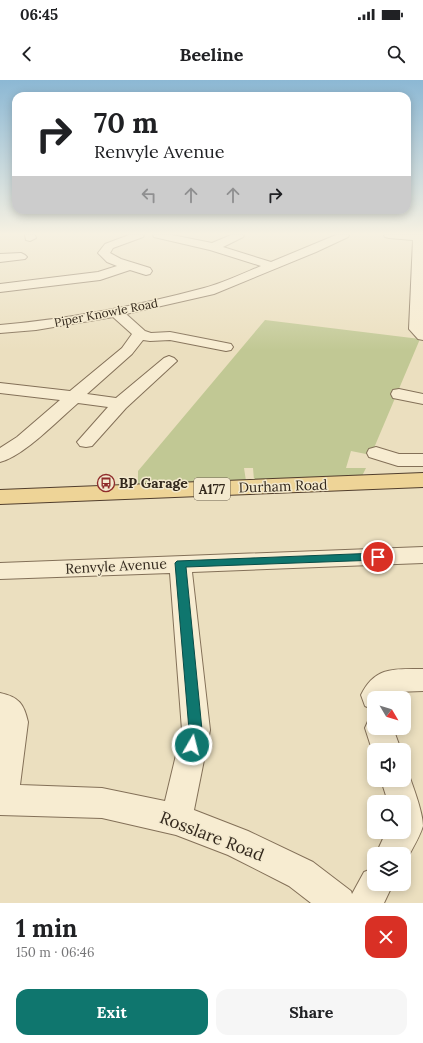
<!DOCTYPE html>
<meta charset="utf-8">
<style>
body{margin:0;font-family:Lora,serif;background:#f6f6f6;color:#202124;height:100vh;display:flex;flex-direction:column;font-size:15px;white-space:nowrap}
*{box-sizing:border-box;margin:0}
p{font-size:13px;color:#757577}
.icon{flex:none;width:22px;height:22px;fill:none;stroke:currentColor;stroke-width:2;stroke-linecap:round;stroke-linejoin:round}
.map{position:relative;height:823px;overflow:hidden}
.details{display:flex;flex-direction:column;background:#fff;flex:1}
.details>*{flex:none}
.banner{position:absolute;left:12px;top:12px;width:399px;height:122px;border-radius:12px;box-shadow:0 2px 10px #0003;background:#fff;color:#202124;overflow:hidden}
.needle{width:26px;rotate:128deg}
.controls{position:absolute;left:367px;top:611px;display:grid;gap:8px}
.controls a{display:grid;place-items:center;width:44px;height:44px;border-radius:8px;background:#fff;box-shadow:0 2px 10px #0003;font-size:20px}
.pin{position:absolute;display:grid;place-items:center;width:34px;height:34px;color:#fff;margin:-17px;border:2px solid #fff;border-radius:50%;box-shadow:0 1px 4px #0007}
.me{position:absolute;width:44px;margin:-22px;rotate:8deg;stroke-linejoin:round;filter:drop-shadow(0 0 3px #0008)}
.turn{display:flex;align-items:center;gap:14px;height:84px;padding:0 16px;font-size:18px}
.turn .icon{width:52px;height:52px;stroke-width:2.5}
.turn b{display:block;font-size:28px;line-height:34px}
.lanes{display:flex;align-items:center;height:38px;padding:0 16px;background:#0003;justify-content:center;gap:20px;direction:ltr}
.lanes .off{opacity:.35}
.round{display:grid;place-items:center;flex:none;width:42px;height:42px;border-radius:12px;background:#f6f6f6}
.headline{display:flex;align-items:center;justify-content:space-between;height:68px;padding:0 16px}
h1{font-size:24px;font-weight:700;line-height:30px}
.cta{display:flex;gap:8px;margin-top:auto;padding:8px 16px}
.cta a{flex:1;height:46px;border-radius:12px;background:#0f766e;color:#fff;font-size:16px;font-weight:700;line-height:46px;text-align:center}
.cta a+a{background:#f6f6f6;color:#202124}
.status{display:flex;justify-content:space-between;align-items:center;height:28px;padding:0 20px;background:#fff;direction:ltr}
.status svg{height:11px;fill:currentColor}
header{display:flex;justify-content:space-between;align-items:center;height:52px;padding:0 16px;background:#fff;font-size:18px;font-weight:700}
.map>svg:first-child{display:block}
.green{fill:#c1c894}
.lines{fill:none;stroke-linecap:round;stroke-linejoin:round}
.minor-casing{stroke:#837058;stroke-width:2}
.major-casing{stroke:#513e2d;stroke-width:2}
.minor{fill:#f7ecd1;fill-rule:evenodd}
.major{fill:#eed497;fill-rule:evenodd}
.route{fill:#0f766e;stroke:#0a4d48}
.labels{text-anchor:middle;stroke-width:3;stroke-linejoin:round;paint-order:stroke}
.far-street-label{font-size:12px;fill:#33281c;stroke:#f3e9ce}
.shield{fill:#f3e9ce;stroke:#6d6251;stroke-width:1}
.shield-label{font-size:13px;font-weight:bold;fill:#33281c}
.poi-label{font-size:14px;font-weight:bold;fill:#33281c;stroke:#f3e9ce;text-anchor:start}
.street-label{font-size:14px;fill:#33281c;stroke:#f3e9ce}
.near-street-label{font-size:17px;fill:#33281c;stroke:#f3e9ce}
</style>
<div class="status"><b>06:45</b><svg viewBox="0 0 49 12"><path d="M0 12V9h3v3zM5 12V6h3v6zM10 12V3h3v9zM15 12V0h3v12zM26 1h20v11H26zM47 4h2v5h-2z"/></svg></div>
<header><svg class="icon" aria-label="back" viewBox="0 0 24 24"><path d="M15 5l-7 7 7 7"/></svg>Beeline<svg class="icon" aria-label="search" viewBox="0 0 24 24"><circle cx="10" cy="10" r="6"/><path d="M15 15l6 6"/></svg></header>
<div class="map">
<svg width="423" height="823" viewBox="0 0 423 823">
<rect width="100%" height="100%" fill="#ebdfbf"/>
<path class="green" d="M 265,240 L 420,259 L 371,375 L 351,371 L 346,388 L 366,388 L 362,396 L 254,400 L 253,388 L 244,388 L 246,401 L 138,405 L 138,391 Z"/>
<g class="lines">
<g class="minor-casing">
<g id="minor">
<path d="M 25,155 L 35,155 L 36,158 L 30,161 L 26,160 Z"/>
<path d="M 129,155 L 144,155 L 143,157 L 113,168 L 110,173 L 121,179 L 150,188 L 152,191 L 150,194 L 146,195 L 130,190 L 100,200 L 0,212 L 0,204 L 98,192 L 117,186 L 107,182 L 98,173 L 105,164 Z"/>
<path d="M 153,155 L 172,155 L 212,163 L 231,155 L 244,155 L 243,157 L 223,167 L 271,182 L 336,155 L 349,155 L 348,157 L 316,172 L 214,214 L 126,234 L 145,251 L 151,253 L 170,252 L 226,263 L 231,264 L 233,267 L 231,270 L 226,271 L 170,260 L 150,261 L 143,260 L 132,274 L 87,314 L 116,318 L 164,278 L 169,276 L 174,278 L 177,281 L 126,328 L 92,366 L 86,367 L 80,366 L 77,362 L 108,327 L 78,323 C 58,340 24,376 0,382 L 0,368 L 17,357 L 60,320 L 0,313 L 0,303 L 70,311 L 122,268 L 132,254 L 113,237 L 36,250 L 0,253 L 0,245 C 69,239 137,226 204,208 C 223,203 242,194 261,186 L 210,170 L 154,157 Z"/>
<path d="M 384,155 L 423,155 L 423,260 L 418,259 L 409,249 L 413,160 L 389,158 L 385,157 Z"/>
<path d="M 21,173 L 25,175 L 27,177 L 25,179 L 0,182 L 0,174 Z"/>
<path d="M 399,309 L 423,314 L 423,324 L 393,318 L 391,314 L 393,310 Z"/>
<path d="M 376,367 L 399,374 L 423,374 L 423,386 L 398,386 L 369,377 L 367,373 L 369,369 Z"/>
<path d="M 423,467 L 423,483 L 192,492 L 210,650 L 194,730 L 248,751 L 313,782 L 351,811 L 352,814 L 364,792 L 374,788 L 374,804 L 393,804 L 384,823 L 311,823 L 289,806 L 228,775 L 176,755 L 102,738 L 0,735 L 0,613 C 19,617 24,624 28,642 L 20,705 L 102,708 L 165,721 L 182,650 L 170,493 L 0,499 L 0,483 Z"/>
<path d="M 423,589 L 423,611 L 395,612 L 390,618 L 374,618 L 374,630 L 365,626 L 361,615 C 375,586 395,589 423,589 Z"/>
<path d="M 374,637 L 374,648 L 393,648 L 401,670 L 374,670 L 374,676 L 365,648 L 369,639 Z"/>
<path d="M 404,689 L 407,690 C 412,703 423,732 423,746 C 419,759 410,772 404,785 L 404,774 L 376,774 L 386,752 L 404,752 L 404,722 L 388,722 L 381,700 L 404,700 Z"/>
</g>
</g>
<g class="major-casing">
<path id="major" d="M 423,393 L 423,407 L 0,424 L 0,410 Z"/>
</g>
<use href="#minor" class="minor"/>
<use href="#major" class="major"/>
</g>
<linearGradient id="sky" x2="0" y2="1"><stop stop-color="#8cb8d4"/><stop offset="0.57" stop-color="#f6f1e2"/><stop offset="1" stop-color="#f6f1e2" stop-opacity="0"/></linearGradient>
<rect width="423" height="270" fill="url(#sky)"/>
<path class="route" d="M 378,473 L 381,474 L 383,477 L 381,479 L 378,480 L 186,487 L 202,650 L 197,669 L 192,671 L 188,669 L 186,665 L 189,650 L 175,483 L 177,481 Z"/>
<defs>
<g id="bus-ring" transform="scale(0.9)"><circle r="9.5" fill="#f3e9ce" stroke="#8f2c2b" stroke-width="1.5"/><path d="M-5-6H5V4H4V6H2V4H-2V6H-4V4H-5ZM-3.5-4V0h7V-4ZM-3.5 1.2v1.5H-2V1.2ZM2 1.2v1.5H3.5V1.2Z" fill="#8f2c2b"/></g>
</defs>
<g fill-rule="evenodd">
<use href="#bus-ring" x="106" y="403"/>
</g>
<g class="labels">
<g class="far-street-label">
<text transform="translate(106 233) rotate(-11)" y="4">Piper Knowle Road</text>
</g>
<rect class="shield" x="194" y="398" width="36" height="22" rx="3"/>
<g class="shield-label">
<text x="212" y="414">A177</text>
</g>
<g class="poi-label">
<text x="119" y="408">BP Garage</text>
</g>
<g class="street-label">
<text transform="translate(283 406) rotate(-2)" y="5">Durham Road</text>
<text transform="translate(116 486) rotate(-3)" y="5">Renvyle Avenue</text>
</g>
<g class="near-street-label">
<text transform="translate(212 756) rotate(21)" y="6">Rosslare Road</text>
</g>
</g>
</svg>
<div class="controls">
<a><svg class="needle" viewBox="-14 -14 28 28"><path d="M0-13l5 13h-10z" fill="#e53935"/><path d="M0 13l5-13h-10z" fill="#757577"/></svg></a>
<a><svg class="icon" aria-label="sound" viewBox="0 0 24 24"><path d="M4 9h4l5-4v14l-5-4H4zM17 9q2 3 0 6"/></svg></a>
<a><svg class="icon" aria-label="search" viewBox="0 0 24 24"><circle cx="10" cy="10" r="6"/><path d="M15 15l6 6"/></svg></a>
<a><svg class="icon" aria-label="layers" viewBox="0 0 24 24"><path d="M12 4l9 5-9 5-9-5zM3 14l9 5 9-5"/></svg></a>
</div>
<div class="pin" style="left:378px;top:477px;background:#d93025"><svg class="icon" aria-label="arrive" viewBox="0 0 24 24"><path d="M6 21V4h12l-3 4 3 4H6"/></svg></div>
<svg class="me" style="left:192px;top:665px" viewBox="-20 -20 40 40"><circle r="17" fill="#0f766e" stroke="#fff" stroke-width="3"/><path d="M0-11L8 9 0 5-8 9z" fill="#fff"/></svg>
<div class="banner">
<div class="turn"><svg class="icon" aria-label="right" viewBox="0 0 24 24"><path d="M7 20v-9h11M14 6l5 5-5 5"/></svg><div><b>70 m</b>Renvyle Avenue</div></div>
<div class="lanes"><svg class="icon off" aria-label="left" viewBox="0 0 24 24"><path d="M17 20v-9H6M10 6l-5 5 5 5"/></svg><svg class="icon off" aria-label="ahead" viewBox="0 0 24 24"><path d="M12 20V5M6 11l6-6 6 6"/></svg><svg class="icon off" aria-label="ahead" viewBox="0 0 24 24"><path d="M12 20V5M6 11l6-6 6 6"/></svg><svg class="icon" aria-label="right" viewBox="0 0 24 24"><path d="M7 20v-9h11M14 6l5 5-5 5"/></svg></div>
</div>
</div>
<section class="details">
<div class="headline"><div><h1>1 min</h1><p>150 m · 06:46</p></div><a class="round" style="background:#d93025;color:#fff"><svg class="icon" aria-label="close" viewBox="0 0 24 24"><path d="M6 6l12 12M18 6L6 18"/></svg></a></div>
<div class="cta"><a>Exit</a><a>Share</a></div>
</section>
